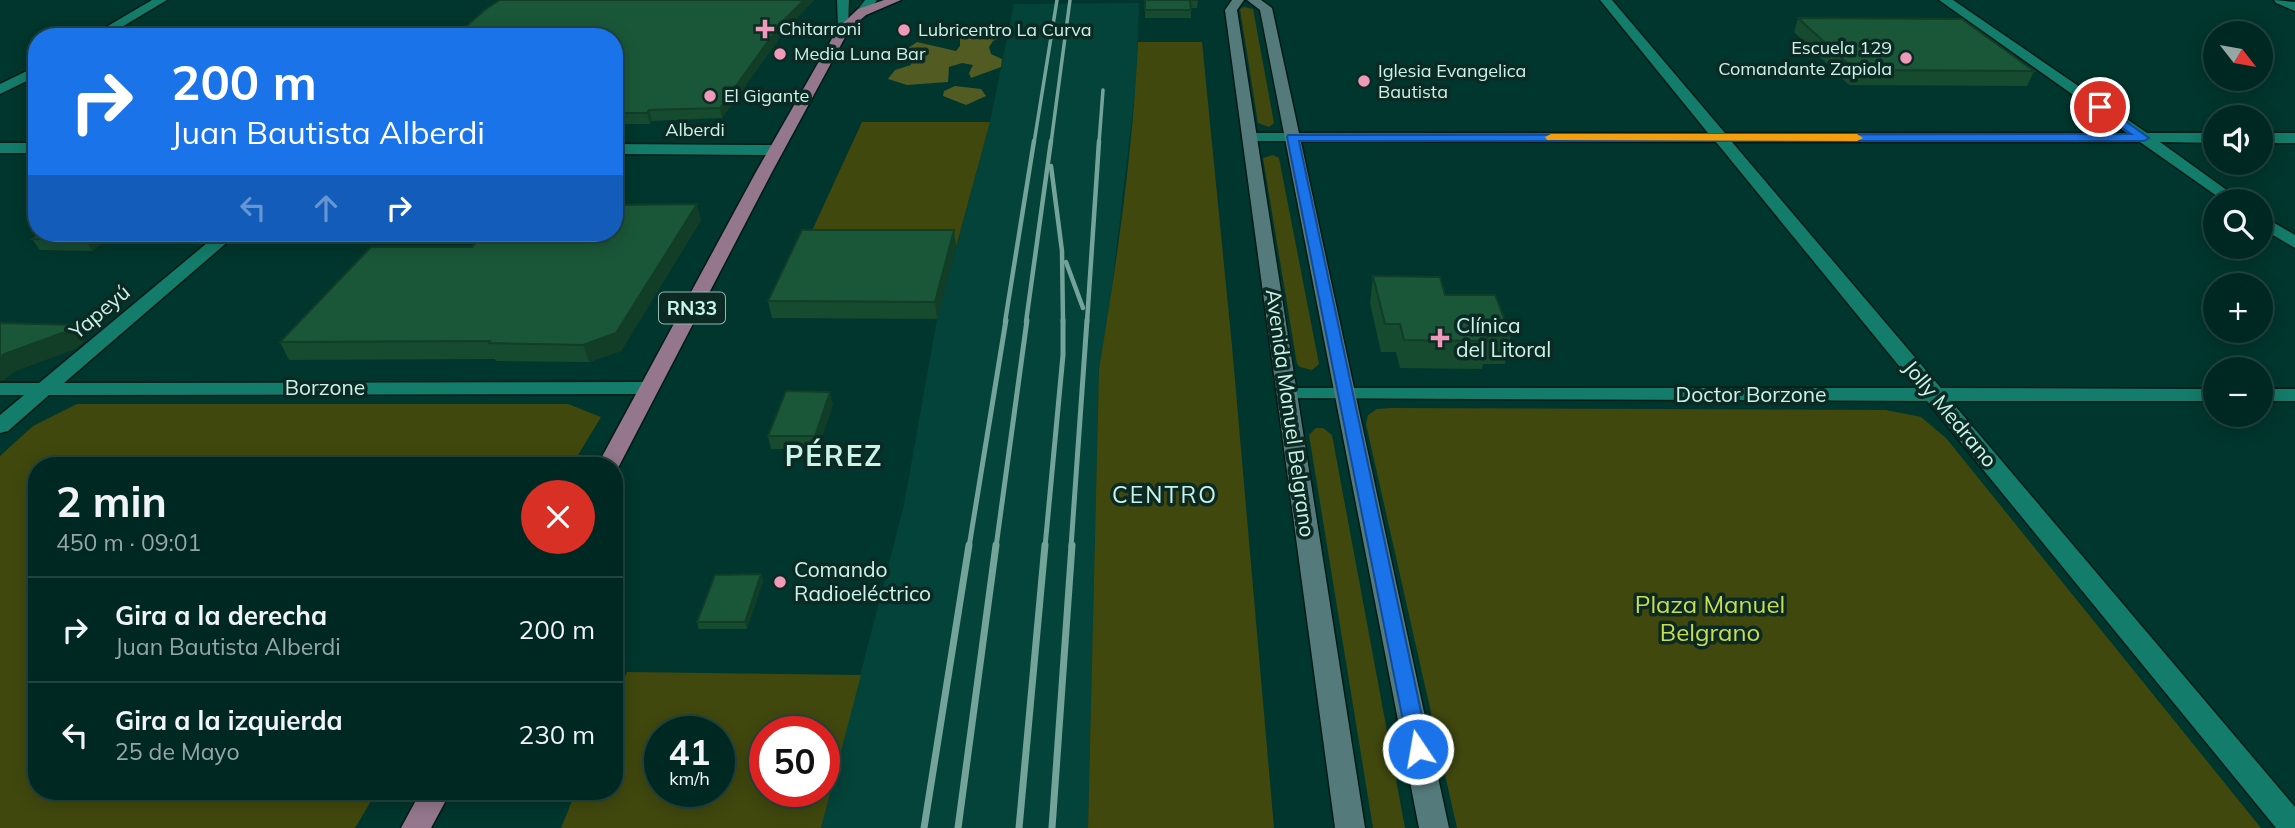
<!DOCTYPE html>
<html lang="es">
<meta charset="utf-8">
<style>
body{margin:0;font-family:Mulish,sans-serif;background:#0e342f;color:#f1f3f6;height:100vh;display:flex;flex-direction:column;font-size:26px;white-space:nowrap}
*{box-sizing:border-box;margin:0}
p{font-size:23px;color:#95a6a5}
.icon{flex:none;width:38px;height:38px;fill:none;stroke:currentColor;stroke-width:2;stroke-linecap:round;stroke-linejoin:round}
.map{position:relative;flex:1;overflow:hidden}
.side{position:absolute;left:28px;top:457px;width:595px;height:343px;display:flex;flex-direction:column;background:#002822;border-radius:28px;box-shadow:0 4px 18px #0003,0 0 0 2px #224440}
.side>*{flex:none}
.guide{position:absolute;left:28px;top:28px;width:595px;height:214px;border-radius:28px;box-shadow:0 4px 18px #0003,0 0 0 2px #224440;background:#1a73e8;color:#fff;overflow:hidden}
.needle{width:46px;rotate:121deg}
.buttons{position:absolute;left:2203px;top:21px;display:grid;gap:14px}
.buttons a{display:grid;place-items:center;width:70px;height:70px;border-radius:50%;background:#002822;box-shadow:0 4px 18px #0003,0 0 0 2px #224440;font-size:35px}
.speed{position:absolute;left:644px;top:716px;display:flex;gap:14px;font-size:35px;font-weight:700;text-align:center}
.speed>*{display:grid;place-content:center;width:91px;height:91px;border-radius:50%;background:#002822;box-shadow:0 4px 18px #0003,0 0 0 2px #224440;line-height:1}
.speed small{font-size:18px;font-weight:400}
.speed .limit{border:10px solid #d22;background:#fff;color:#111}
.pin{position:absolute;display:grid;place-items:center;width:60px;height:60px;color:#fff;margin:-30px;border:4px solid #fff;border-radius:50%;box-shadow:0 2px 7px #0007}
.me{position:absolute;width:77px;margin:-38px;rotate:348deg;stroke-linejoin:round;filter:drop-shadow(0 0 5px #0008)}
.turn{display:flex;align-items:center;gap:24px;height:147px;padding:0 28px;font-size:32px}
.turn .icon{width:91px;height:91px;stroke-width:2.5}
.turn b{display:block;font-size:49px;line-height:60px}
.lanes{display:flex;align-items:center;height:66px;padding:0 28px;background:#0003;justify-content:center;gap:35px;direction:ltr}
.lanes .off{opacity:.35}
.round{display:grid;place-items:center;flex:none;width:74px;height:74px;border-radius:37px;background:#0e342f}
.headline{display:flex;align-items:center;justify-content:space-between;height:119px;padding:0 28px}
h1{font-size:42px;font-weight:700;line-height:52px}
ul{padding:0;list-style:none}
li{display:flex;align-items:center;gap:21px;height:105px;padding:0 28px;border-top:2px solid #224440}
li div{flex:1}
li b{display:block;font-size:26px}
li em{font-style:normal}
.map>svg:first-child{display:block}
.built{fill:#044339}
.green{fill:#40480e;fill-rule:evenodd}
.forest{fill:#525b21}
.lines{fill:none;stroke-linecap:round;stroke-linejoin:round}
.minor-casing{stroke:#001b15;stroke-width:3}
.tertiary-casing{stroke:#001b15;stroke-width:3}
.secondary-casing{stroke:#001b15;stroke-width:3}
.primary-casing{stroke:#001b15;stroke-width:3}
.minor{fill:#147c6a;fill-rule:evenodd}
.tertiary{fill:#147c6a;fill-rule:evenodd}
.secondary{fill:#547a7b;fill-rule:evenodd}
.primary{fill:#94778c;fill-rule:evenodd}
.rail-far3{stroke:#74a399;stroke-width:3.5}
.rail-far2{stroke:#74a399;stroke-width:4.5}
.rail-far1{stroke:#74a399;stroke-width:5}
.rail{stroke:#74a399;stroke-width:7}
.wall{fill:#164b30}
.shaded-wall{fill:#123d27}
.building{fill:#1a5738;stroke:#123d27;stroke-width:2}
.route{fill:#1a73e8;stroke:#114b97;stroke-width:2}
.slow{fill:#f59e0b}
.poi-dot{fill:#ef9ab8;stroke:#0c2a23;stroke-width:2.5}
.labels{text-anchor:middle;stroke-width:7;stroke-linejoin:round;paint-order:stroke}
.far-poi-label{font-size:18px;fill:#c9f4e8;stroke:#0c2a23;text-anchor:start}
.far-street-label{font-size:18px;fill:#c9f4e8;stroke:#0c2a23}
.shield{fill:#0c2a23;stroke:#90b7ad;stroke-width:2}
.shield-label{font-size:19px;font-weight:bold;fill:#c9f4e8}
.street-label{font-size:21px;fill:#c9f4e8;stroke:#0c2a23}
.poi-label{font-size:21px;fill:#c9f4e8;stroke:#0c2a23;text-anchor:start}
.neighbourhood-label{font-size:23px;letter-spacing:2px;fill:#c9f4e8;stroke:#0c2a23}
.near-park-label{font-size:24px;fill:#c9de4f;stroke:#0c2a23}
.district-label{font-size:28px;font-weight:bold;letter-spacing:2px;fill:#c9f4e8;stroke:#0c2a23}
</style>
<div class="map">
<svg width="2295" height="828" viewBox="0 0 2295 828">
<rect width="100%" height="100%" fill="#00362d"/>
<path class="built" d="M 1139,3 L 1136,84 L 1110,303 L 1099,369 L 1088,828 L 821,828 L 904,505 L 937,319 L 990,122 L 1014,4 Z"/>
<g class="green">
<path d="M 1244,7 L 1253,9 L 1274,123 L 1269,127 L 1258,123 L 1240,9 Z"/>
<path d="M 1138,42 L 1202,42 L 1232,346 L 1274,828 L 1088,828 L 1099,369 C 1117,261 1133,151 1138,42 Z"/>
<path d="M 862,122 L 990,122 L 956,247 L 805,246 Z"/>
<path d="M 1273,155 L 1279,158 L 1319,364 L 1312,370 L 1300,367 L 1297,364 L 1263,158 Z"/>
<path d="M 77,404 L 568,404 L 601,417 L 572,465 L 37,466 L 37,791 L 377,791 L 355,828 L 0,828 L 0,456 L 33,426 Z"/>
<path d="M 1391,408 L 1886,410 L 1921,417 L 1946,438 L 2261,828 L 1457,828 L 1366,424 L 1368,415 L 1377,409 Z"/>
<path d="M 1316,428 L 1323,428 L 1332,435 L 1405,828 L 1373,828 L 1309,435 Z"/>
<path d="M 627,672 L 861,675 L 821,828 L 561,828 L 576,791 L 614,791 L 614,702 ZM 660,732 L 719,732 L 719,791 L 660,791 ZM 765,732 L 824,732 L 824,791 L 765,791 Z"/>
</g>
<g class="forest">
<path d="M 960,37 L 1000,38 L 993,41 L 989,47 L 991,54 L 1002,59 L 1001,67 L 971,78 L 969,73 L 973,65 L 962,63 L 949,67 L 948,82 L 907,85 L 888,79 L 895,70 L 911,65 L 912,57 L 905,50 L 917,42 L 956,51 L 960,46 Z"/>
<path d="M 955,86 L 981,89 L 986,96 L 966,105 L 943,96 L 944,91 Z"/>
</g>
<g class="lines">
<g class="minor-casing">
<g id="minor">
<path d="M 152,0 L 167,0 L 105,37 L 89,37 Z"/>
<path d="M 1600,0 L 1612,0 L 1725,133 L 2127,133 L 1939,0 L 1953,0 L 2147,133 L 2216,133 L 2216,143 L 2160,142 L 2242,201 L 2224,201 L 2140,142 L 1732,142 L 1941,388 L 2216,389 L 2216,401 L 1951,401 L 2295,807 L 2295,828 L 2276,828 L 1927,401 L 1280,398 L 1277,394 L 1280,390 L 1287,388 L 1917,388 L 1716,142 L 1249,141 L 1242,137 L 1249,133 L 1708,133 Z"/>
<path d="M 2274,0 L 2295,2 L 2295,11 L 2276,3 Z"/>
<path d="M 37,66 L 37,76 L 0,94 L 0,84 Z"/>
<rect x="2261" y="133" width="34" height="10"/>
<rect x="0" y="143" width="37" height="10"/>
<path d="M 614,144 L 776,145 L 784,150 L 776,155 L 614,154 Z"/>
<path d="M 2261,215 L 2295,235 L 2295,248 L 2261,228 Z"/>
<path d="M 219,233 L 238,233 L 64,383 L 649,382 L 656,384 L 659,388 L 656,392 L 649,394 L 49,395 L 8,431 L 0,433 L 0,415 L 24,395 L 0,395 L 0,383 L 39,383 Z"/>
<rect x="2261" y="389" width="34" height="12"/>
</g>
</g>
<g class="tertiary-casing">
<g id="tertiary">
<path d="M 837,0 L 849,0 L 848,31 L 844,32 L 838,28 Z"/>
<path d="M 865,0 L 877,0 L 866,15 L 858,15 L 856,12 Z"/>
</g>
</g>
<g class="secondary-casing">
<g id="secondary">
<path d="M 1232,0 L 1244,0 L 1237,10 L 1365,828 L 1335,828 L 1225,10 Z"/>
<path d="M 1247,0 L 1261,0 L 1272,8 L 1449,828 L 1419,828 L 1260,10 Z"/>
</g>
</g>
<g class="primary-casing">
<g id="primary">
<path d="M 884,0 L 901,0 L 866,15 L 849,30 L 772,172 L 619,466 L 614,471 L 614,466 L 597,466 L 756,172 L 838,28 L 858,9 Z"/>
<path d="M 421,791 L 451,791 L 431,828 L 401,828 Z"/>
</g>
</g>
<use href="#minor" class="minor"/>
<use href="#tertiary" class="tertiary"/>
<use href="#secondary" class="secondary"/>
<use href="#primary" class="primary"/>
<g class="rail-far3">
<path d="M 1034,143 L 1057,0"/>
<path d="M 1051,143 L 1070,0"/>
<path d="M 1099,143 L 1103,90"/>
</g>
<g class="rail-far2">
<path d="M 1051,166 L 1062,251 L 1063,322"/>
<path d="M 1066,262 L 1083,308"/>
<path d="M 1005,322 L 1034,141"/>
<path d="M 1026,322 L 1051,141"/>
<path d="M 1087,322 L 1099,141"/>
</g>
<g class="rail-far1">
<path d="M 969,547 L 1006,320"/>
<path d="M 996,547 L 1027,320"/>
<path d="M 1045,547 L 1063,355 L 1063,320"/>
<path d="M 1071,547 L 1087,320"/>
</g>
<g class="rail">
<path d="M 924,828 L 969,545"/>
<path d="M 958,828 L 996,545"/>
<path d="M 1019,828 L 1045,545"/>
<path d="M 1052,828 L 1072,545"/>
</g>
</g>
<g class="wall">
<path d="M 500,0 L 814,0 L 784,32 L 722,118 L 652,121 L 650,124 L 614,124 L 614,37 Z"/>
<path d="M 1145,0 L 1198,0 L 1197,8 L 1191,8 L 1191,18 L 1145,18 Z"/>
<path d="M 1798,18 L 2034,71 L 2027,86 L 1849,85 L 1794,32 Z"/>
<path d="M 701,220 L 621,351 L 589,362 L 496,361 L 495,359 L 289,360 L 280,342 L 472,247 Z"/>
<path d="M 954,230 L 956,247 L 937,319 L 772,318 L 768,301 Z"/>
<path d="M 116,233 L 92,251 L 40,250 L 32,239 Z"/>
<path d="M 1373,276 L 1445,295 L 1511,336 L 1505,364 L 1483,364 L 1482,369 L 1400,368 L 1396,352 L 1381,352 L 1370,303 Z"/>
<path d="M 833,404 L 818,449 L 771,449 L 768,436 Z"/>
<path d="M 761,574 L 763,581 L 747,629 L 699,629 L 697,622 Z"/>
</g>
<g class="shaded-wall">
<path d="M 804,0 L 814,0 L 784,32 L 722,118 L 720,108 L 782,22 Z"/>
<path d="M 649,110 L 652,121 L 650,124 L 647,113 Z"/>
<path d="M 697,204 L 701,220 L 621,351 L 589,362 L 583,345 Z"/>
<path d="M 954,230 L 956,247 L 937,319 L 935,302 Z"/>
<path d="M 93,233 L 116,233 L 92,251 L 85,239 Z"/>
<path d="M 75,325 L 85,341 L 76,349 L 16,371 L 4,380 L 0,381 L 0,358 L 4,354 Z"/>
<path d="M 830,392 L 833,404 L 818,449 L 815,436 Z"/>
<path d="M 761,574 L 763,581 L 747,629 L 745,622 Z"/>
</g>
<g class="building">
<path d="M 500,0 L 804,0 L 782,22 L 720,108 L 649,110 L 647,113 L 614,113 L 614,37 L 454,37 L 486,9 Z"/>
<path d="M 1145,0 L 1198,0 L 1190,0 L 1191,10 L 1145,10 Z"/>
<path d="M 1798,18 L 1962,19 L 2034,71 L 1855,70 Z"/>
<path d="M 697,204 L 616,333 L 583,345 L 489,343 L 490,341 L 280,342 L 371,247 L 472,247 L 484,233 L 614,233 L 614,205 Z"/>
<path d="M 802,230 L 954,230 L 935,302 L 768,301 Z"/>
<path d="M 40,233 L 93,233 L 85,239 L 32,239 Z"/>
<path d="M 1373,276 L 1440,277 L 1445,295 L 1495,295 L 1511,336 L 1486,336 L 1488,341 L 1404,340 L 1400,324 L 1385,324 Z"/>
<path d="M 0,323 L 75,325 L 65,332 L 4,354 L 0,358 Z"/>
<path d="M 786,391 L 830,392 L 815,436 L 768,436 Z"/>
<path d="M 761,574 L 745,622 L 697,622 L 715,575 Z"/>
</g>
<path class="route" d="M 2096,105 L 2103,105 L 2149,138 L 2144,141 L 1299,141 L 1429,749 L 1426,756 L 1418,758 L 1410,756 L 1287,137 L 1288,135 L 2131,134 L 2096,110 Z"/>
<path class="slow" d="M 1551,134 L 1857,134 L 1863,138 L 1857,141 L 1547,140 L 1545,137 Z"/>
<g class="poi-dot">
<path d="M761.5 18.5h7v7h7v7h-7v7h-7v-7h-7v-7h7z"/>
<circle cx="904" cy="30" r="7"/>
<circle cx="780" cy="54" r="7"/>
<circle cx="1906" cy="58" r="7"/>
<circle cx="1364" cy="81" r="7"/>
<circle cx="710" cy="96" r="7"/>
<path d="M1436.5 327.5h7v7h7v7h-7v7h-7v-7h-7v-7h7z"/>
<circle cx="780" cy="582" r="7"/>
</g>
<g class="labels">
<g class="far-poi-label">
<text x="779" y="35">Chitarroni</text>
<text x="918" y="36">Lubricentro La Curva</text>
<text x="1892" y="54" text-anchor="end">Escuela 129<tspan x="1892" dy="21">Comandante Zapiola</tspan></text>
<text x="794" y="60">Media Luna Bar</text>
<text x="1378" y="77">Iglesia Evangelica<tspan x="1378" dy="21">Bautista</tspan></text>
<text x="724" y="102">El Gigante</text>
</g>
<g class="far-street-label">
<text x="695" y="136">Alberdi</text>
</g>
<rect class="shield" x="659" y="292.5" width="66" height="31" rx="5"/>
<g class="shield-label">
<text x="692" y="315">RN33</text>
</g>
<g class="street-label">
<text transform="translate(100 312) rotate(-40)" y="7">Yapeyú</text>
<text x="325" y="395">Borzone</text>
<text x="1751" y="402">Doctor Borzone</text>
<text transform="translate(1290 413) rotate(82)" y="7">Avenida Manuel Belgrano</text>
<text transform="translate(1950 414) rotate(50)" y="7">Jolly Medrano</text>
</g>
<g class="poi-label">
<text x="1456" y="333">Clínica<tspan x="1456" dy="24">del Litoral</tspan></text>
<text x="794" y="577">Comando<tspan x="794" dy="24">Radioeléctrico</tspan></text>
</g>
<g class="neighbourhood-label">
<text x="1165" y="503">CENTRO</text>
</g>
<g class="near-park-label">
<text x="1710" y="613">Plaza Manuel<tspan x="1710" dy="28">Belgrano</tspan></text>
</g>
<g class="district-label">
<text x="834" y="466">PÉREZ</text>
</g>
</g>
</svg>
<div class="buttons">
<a><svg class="needle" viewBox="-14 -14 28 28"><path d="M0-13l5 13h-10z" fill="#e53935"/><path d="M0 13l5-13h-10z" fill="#95a6a5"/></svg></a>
<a><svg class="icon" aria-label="sound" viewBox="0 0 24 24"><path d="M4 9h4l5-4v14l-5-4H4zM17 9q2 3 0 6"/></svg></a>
<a><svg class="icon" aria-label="search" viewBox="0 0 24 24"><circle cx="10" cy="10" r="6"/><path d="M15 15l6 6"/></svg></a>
<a>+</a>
<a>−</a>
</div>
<div class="speed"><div>41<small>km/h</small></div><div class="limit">50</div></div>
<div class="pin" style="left:2100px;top:107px;background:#d93025"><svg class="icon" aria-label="arrive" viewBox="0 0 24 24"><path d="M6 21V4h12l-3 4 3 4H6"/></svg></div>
<svg class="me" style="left:1418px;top:749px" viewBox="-20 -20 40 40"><circle r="17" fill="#1a73e8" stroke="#fff" stroke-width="3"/><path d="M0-11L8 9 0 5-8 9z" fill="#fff"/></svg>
<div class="guide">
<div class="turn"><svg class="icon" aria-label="right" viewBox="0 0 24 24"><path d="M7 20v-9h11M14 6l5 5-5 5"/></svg><div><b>200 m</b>Juan Bautista Alberdi</div></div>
<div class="lanes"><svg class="icon off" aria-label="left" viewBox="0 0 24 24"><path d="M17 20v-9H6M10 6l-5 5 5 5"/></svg><svg class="icon off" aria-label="ahead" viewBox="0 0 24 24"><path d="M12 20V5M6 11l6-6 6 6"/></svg><svg class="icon" aria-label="right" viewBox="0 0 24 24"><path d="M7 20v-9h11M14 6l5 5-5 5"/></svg></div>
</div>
<section class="side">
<div class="headline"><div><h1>2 min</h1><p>450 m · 09:01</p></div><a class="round" style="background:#d93025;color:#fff"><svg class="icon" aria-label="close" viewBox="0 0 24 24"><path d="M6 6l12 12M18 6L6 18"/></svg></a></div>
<ul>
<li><svg class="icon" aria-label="right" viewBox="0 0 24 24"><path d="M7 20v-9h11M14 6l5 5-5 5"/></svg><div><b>Gira a la derecha</b><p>Juan Bautista Alberdi</p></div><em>200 m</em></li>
<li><svg class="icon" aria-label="left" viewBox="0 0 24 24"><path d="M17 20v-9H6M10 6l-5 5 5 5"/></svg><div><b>Gira a la izquierda</b><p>25 de Mayo</p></div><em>230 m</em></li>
</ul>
</section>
</div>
